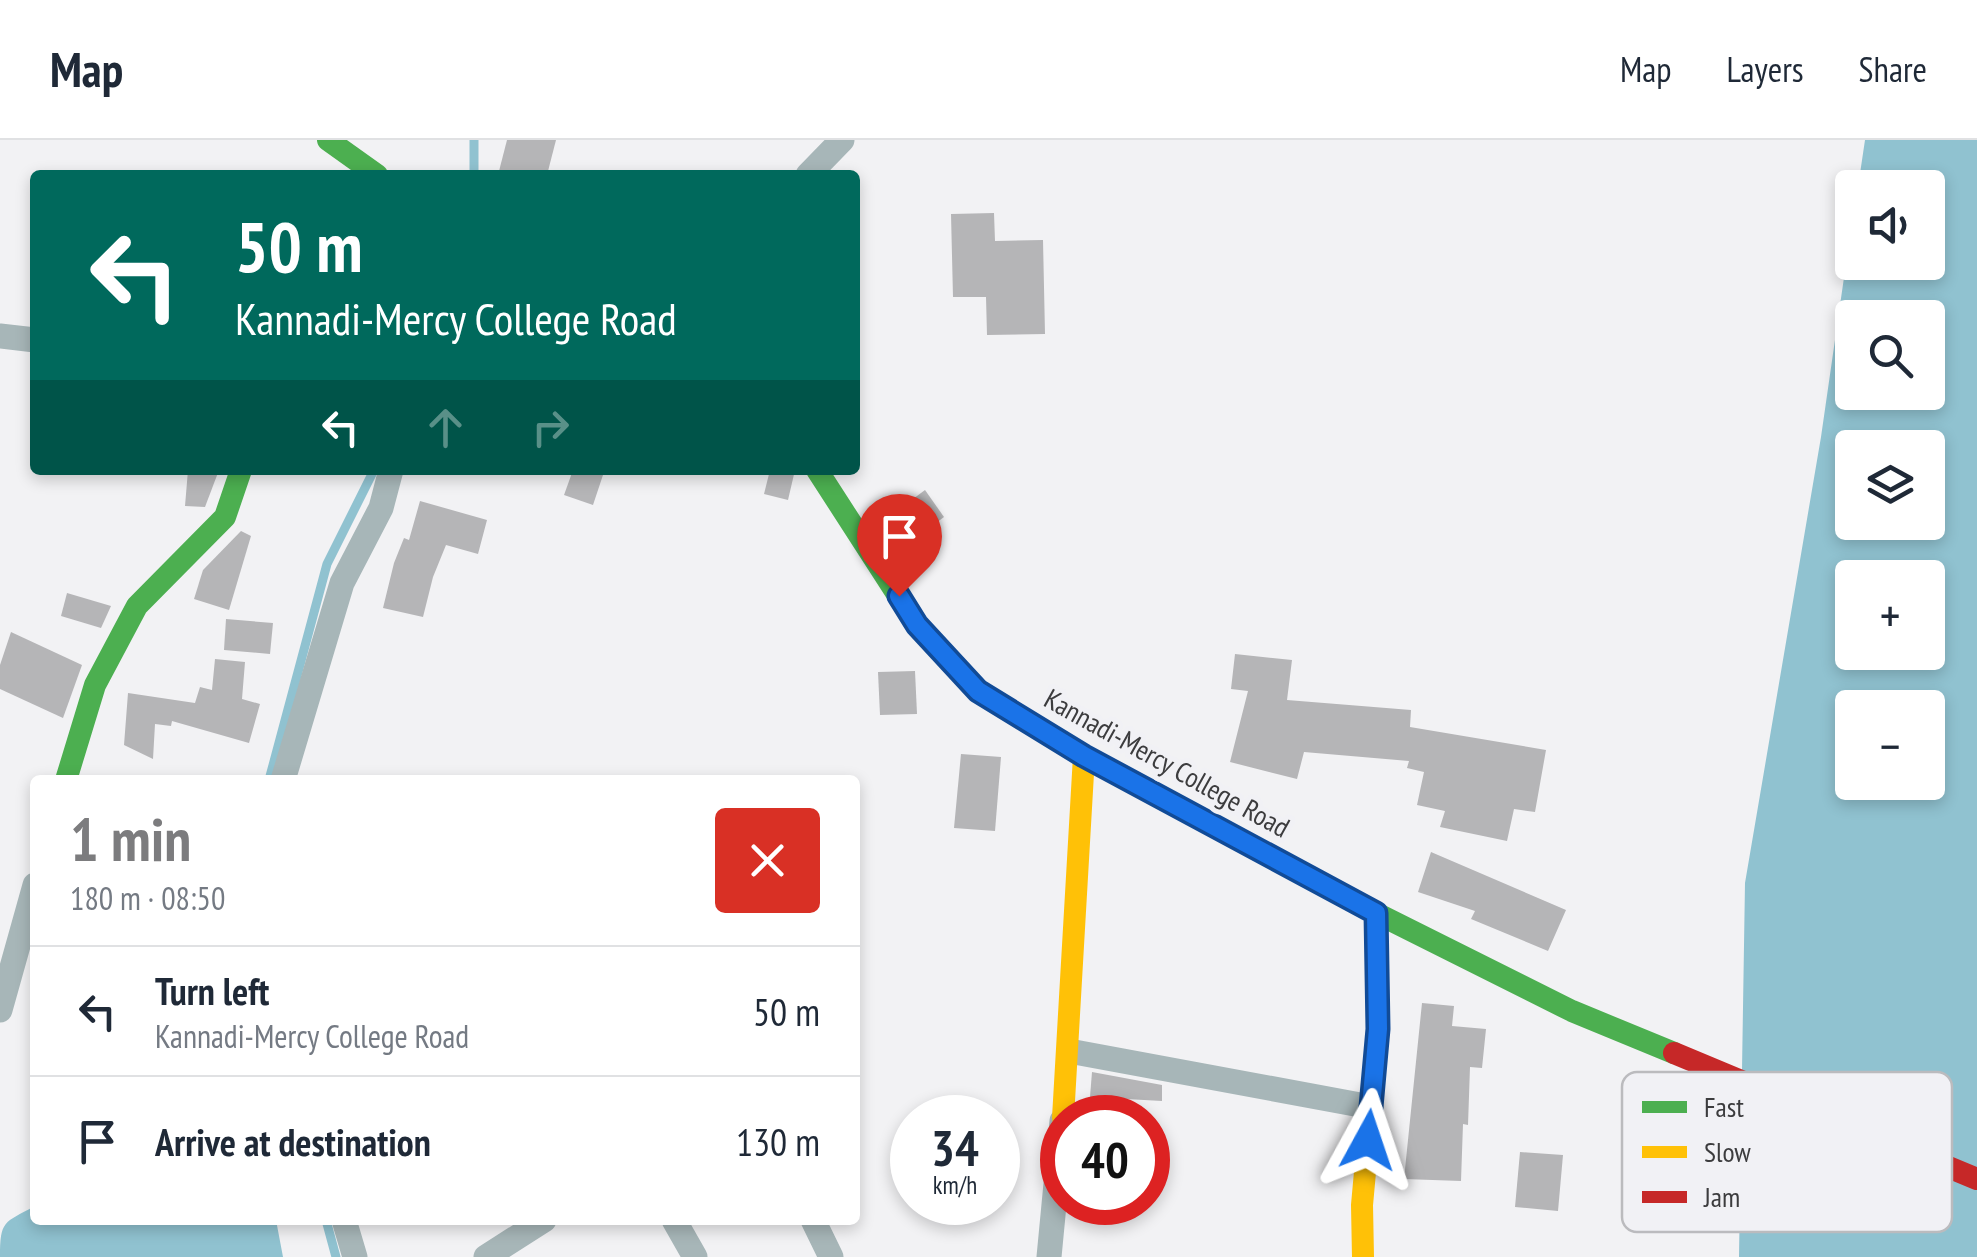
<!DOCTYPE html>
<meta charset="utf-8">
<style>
body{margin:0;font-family:"PT Sans Narrow",sans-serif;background:#f6f6f7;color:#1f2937;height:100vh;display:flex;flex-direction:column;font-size:38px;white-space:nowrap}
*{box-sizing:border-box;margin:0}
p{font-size:32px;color:#747a83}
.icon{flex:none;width:55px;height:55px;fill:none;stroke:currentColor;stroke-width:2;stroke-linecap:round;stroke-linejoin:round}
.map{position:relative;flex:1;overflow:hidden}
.side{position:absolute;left:30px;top:635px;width:830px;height:450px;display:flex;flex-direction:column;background:#fff;border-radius:10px;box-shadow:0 5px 15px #0003}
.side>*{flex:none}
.hud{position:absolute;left:30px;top:30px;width:830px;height:305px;border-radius:10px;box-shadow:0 5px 15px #0003;background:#00695c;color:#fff;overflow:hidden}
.fabs{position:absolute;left:1835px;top:30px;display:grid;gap:20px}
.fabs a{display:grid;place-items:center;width:110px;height:110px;border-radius:10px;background:#fff;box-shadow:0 5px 15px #0003;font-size:50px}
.speed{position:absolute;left:890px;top:955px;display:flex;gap:20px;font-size:50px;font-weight:700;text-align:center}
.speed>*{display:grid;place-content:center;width:130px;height:130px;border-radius:50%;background:#fff;box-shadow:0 5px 15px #0003;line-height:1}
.speed small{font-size:25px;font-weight:400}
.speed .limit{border:15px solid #d22;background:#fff;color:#111}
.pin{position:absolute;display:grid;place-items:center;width:85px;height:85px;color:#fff;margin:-102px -42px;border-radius:50% 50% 50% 0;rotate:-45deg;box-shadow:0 0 10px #0007}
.pin .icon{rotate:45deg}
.me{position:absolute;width:110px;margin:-55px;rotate:5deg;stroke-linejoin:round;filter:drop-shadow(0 0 8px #0008)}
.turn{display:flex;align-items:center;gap:35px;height:210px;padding:0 40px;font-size:45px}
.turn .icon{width:130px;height:130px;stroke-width:2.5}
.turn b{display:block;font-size:70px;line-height:85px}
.lanes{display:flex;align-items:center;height:95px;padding:0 40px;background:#0003;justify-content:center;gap:50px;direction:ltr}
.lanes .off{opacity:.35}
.round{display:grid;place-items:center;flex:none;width:105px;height:105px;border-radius:10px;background:#f6f6f7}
.head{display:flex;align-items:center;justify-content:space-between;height:170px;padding:0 40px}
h1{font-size:60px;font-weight:700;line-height:75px;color:#7c7c7e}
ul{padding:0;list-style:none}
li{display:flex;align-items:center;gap:30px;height:130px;padding:0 40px;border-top:2px solid #e0e1e3}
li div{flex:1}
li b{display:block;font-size:38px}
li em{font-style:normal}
header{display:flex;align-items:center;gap:60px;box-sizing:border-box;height:140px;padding:0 50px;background:#fff;border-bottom:2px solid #e0e1e3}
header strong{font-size:48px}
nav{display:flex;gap:55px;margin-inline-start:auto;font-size:35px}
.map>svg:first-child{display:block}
.water{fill:#90c2d0;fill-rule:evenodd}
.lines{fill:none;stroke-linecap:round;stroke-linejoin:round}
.stream{stroke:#90c2d0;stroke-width:9}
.building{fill:#b5b5b7}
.street{stroke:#a7b6b8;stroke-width:25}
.fast{stroke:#4caf50;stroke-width:22}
.slow{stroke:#ffc107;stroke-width:22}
.jam{stroke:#c62828;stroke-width:22}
.route-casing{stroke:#114b97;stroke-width:25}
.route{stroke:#1a73e8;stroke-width:18}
.labels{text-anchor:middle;stroke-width:10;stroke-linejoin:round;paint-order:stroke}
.street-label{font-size:28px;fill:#3c3c3e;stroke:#f1f1f5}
.key{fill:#f1f1f5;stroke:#bbbbbe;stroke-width:2.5}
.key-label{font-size:28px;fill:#3c3c3e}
</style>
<header>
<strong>Map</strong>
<nav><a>Map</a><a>Layers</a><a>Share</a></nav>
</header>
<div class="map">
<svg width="1977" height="1117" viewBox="0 0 1977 1117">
<rect width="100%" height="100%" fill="#f2f2f4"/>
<g class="water">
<path d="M 1865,0 L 1977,0 L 1977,1117 L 1739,1117 L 1745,743 L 1821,297 L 1852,82 L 1852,122 L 1928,122 L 1928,48 L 1858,47 ZM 1852,178 L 1928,178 L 1928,252 L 1852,252 ZM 1852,308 L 1928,308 L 1928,382 L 1852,382 ZM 1852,438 L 1928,438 L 1928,512 L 1852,512 ZM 1852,568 L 1928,568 L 1928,642 L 1852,642 Z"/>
<path d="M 35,1066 L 35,1080 L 276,1080 L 283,1117 L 0,1117 C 0,1080 4,1083 35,1066 Z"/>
</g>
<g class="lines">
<g class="stream">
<path d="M 474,35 L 474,0"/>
<path d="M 269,640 L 327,424 L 374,330"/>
<path d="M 326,1080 L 336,1117"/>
</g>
</g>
<g class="building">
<path d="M 507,0 L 556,0 L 547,35 L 498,35 Z"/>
<path d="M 994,73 L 995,101 L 1043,100 L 1045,194 L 987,195 L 986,157 L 953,157 L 951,74 Z"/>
<path d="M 188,330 L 219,330 L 205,367 L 185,366 Z"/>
<path d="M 573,330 L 588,330 L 603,335 L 593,365 L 564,355 Z"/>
<path d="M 770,330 L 795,330 L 788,360 L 764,354 Z"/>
<path d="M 925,350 L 944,377 L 920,395 L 901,368 Z"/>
<path d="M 420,361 L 487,380 L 478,414 L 446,405 L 433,437 L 423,477 L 383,468 L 394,423 L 404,398 L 409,400 Z"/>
<path d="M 241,391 L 251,396 L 229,470 L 194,459 L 203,430 Z"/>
<path d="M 67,453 L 111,466 L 101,488 L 61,476 Z"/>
<path d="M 226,479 L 273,483 L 270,514 L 224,510 Z"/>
<path d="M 11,492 L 82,525 L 63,578 L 0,549 L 0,525 Z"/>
<path d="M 1235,514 L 1292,520 L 1287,560 L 1411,570 L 1410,587 L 1546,610 L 1535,672 L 1514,669 L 1507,701 L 1440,687 L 1445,671 L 1417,665 L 1424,632 L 1407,628 L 1409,621 L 1304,612 L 1297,639 L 1230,622 L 1248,551 L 1231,549 Z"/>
<path d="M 215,519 L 245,522 L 242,559 L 260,564 L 249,603 L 172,581 L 171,586 L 155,584 L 153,619 L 124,605 L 128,553 L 195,563 L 200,547 L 212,550 Z"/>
<path d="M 915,531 L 917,574 L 880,575 L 878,532 Z"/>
<path d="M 961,614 L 1001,617 L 995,691 L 954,688 Z"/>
<path d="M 1431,712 L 1566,770 L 1548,811 L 1471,779 L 1475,771 L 1418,752 Z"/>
<path d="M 1422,863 L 1454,866 L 1452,886 L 1486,889 L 1482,928 L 1470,927 L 1468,985 L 1463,984 L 1461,1041 L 1404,1039 Z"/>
<path d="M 1092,932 L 1162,945 L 1162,961 L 1090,957 Z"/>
<path d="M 1520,1012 L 1563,1015 L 1558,1071 L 1515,1067 Z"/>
</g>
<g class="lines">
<g class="street">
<path d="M 808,35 L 842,0"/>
<path d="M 0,196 L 35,200"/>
<path d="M 283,640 L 342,443 L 381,368 L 391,330"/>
<path d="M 0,870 L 35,745"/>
<path d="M 1069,911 L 1371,967"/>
<path d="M 344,1080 L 355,1117"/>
<path d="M 674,1080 L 695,1117"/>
<path d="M 813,1080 L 831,1117"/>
<path d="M 486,1117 L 544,1080"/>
<path d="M 1049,1117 L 1062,981"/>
</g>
<g class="fast">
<path d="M 328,0 L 377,35"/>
<path d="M 817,330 L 917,485 L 978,551 L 1084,616 L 1376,773 L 1572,871 L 1674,913"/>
<path d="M 66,640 L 95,545 L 137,466 L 225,377 L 241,330"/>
</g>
<g class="slow">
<path d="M 1063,978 L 1084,616"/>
<path d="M 1363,1117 L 1362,1065 L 1378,889 L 1376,773"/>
</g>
<path class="jam" d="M 1674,913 L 1977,1039"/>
</g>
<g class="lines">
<g class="route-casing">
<path id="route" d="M 899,456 L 917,485 L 978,551 L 1084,616 L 1376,773 L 1378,889 L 1368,1000"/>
</g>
<use href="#route" class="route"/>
</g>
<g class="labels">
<g class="street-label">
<text transform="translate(1167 623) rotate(29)" y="10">Kannadi-Mercy College Road</text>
</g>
</g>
<rect x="1622" y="932" width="330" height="160" rx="15" class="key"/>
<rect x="1642" y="961" width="45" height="12" fill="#4caf50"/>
<rect x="1642" y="1006" width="45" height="12" fill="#ffc107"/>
<rect x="1642" y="1051" width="45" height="12" fill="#c62828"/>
<g class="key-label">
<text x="1704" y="977">Fast</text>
<text x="1704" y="1022">Slow</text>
<text x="1704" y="1067">Jam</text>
</g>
</svg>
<div class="fabs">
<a><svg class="icon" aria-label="sound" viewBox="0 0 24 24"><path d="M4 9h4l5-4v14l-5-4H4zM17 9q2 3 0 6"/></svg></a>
<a><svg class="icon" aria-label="search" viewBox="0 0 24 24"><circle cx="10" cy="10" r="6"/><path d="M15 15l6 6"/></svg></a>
<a><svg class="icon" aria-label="layers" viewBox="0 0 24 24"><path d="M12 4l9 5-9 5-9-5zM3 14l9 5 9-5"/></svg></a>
<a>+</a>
<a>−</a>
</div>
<div class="speed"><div>34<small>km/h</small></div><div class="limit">40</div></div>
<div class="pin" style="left:899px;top:456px;background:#d93025"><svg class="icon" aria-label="arrive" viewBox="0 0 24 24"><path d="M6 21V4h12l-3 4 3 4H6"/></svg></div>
<svg class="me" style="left:1368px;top:1000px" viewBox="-20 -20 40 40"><path d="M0-17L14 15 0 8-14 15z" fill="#1a73e8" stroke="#fff" stroke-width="4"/></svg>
<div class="hud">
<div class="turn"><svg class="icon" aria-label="left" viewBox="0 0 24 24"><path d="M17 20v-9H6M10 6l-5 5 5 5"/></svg><div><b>50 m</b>Kannadi-Mercy College Road</div></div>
<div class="lanes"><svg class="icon" aria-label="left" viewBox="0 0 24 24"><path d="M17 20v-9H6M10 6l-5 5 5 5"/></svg><svg class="icon off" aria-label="ahead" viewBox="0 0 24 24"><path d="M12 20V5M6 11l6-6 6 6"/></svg><svg class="icon off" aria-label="right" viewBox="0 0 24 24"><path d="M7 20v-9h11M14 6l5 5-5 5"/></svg></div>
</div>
<section class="side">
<div class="head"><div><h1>1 min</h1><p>180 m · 08:50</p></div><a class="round" style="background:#d93025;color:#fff"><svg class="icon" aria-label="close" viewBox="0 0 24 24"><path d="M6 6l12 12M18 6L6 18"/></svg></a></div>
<ul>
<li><svg class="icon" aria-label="left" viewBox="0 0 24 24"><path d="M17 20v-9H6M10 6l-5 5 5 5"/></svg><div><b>Turn left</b><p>Kannadi-Mercy College Road</p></div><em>50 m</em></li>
<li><svg class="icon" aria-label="arrive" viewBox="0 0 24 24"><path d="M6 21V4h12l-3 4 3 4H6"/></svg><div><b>Arrive at destination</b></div><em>130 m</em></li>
</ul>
</section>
</div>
